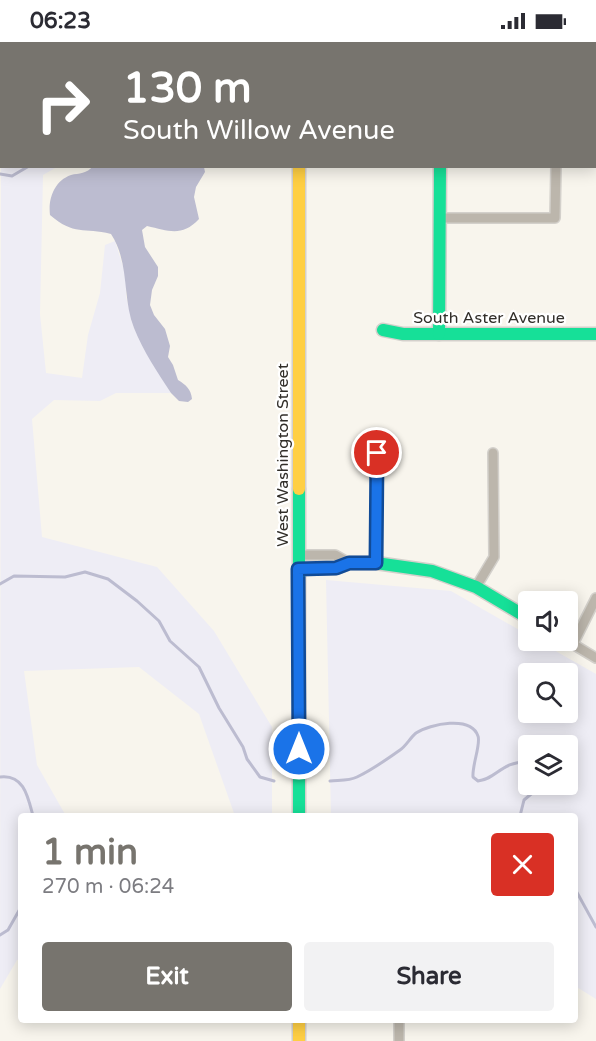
<!DOCTYPE html>
<meta charset="utf-8">
<style>
body{margin:0;font-family:"Varela Round",sans-serif;background:#f2f2f3;color:#2b2b33;height:100vh;display:flex;flex-direction:column;font-size:22px;white-space:nowrap}
*{box-sizing:border-box;margin:0}
p{font-size:20px;color:#7c7c81}
.icon{flex:none;width:33px;height:33px;fill:none;stroke:currentColor;stroke-width:2;stroke-linecap:round;stroke-linejoin:round}
.map{position:relative;flex:1;overflow:hidden}
.panel{position:absolute;left:18px;top:771px;width:560px;height:210px;display:flex;flex-direction:column;background:#fff;border-radius:6px;box-shadow:0 3px 15px #0003}
.panel>*{flex:none}
.top-card{position:absolute;left:0px;top:0px;width:597px;height:126px;box-shadow:0 3px 15px #0003;background:#77746e;color:#fff;overflow:hidden}
.buttons{position:absolute;left:518px;top:549px;display:grid;gap:12px}
.buttons a{display:grid;place-items:center;width:60px;height:60px;border-radius:6px;background:#fff;box-shadow:0 3px 15px #0003;font-size:30px}
.pin{position:absolute;display:grid;place-items:center;width:51px;height:51px;color:#fff;margin:-26px;border:3px solid #fff;border-radius:50%;box-shadow:0 2px 6px #0007}
.me{position:absolute;width:66px;margin:-33px;rotate:0deg;stroke-linejoin:round;filter:drop-shadow(0 0 4px #0008)}
.turn{display:flex;align-items:center;gap:21px;height:126px;padding:0 24px;font-size:27px}
.turn .icon{width:78px;height:78px;stroke-width:2.5}
.turn b{display:block;font-size:42px;line-height:51px}
.round{display:grid;place-items:center;flex:none;width:63px;height:63px;border-radius:6px;background:#f2f2f3}
.summary{display:flex;align-items:center;justify-content:space-between;height:102px;padding:0 24px}
h1{font-size:36px;font-weight:700;line-height:45px;color:#77746e}
.primary-button{display:flex;gap:12px;margin-top:auto;padding:12px 24px}
.primary-button a{flex:1;height:69px;border-radius:6px;background:#77746e;color:#fff;font-size:24px;font-weight:700;line-height:69px;text-align:center}
.primary-button a+a{background:#f2f2f3;color:#2b2b33}
.status{display:flex;justify-content:space-between;align-items:center;height:42px;padding:0 30px;background:#fff;direction:ltr}
.status svg{height:16px;fill:currentColor}
.map>svg:first-child{display:block}
.green{fill:#eeedf5;fill-rule:evenodd}
.water{fill:#bcbcd0}
.lines{fill:none;stroke-linecap:round;stroke-linejoin:round}
.stream{stroke:#bcbcd0;stroke-width:3}
.street-casing{stroke:#d3d0cb;stroke-width:12}
.fast-casing{stroke:#d3d0cb;stroke-width:15}
.slow-casing{stroke:#d3d0cb;stroke-width:15}
.street{stroke:#bcb6ac;stroke-width:9}
.fast{stroke:#16e098;stroke-width:12}
.slow{stroke:#ffcf43;stroke-width:12}
.route-casing{stroke:#114b97;stroke-width:15}
.route{stroke:#1a73e8;stroke-width:10}
.labels{text-anchor:middle;stroke-width:4.5;stroke-linejoin:round;paint-order:stroke}
.street-label{font-size:16px;fill:#312e29;stroke:#fff}
</style>
<div class="status"><b>06:23</b><svg viewBox="0 0 49 12"><path d="M0 12V9h3v3zM5 12V6h3v6zM10 12V3h3v9zM15 12V0h3v12zM26 1h20v11H26zM47 4h2v5h-2z"/></svg></div>
<div class="map">
<svg width="596" height="999" viewBox="0 0 596 999">
<rect width="100%" height="100%" fill="#f8f5ed"/>
<g class="green">
<path d="M 1,25 L 2,124 L 57,125 L 43,133 L 40,272 L 46,331 L 82,336 L 88,293 L 100,251 L 105,203 L 115,199 L 126,234 L 126,254 L 134,286 L 171,351 L 116,351 L 100,359 L 54,358 L 32,377 L 42,495 L 157,525 L 214,589 L 272,685 L 272,774 L 235,774 L 199,672 L 139,625 L 24,629 L 37,723 L 66,774 L 21,774 L 21,917 L 17,918 L 0,947 Z"/>
<path d="M 326,538 L 451,549 L 528,593 L 528,598 L 538,599 L 596,632 L 596,957 L 575,944 L 574,774 L 331,774 ZM 528,632 L 567,632 L 567,670 L 528,670 ZM 528,704 L 567,704 L 567,742 L 528,742 Z"/>
</g>
<path class="water" d="M 93,124 L 204,125 L 205,130 L 196,145 L 194,155 L 199,177 C 182,195 169,189 147,184 L 142,188 L 145,205 L 158,225 L 158,234 L 152,248 L 150,263 L 154,273 L 165,287 L 170,304 L 168,315 L 173,323 L 178,338 C 186,343 191,347 192,357 L 188,360 L 179,359 L 171,351 C 158,331 143,309 134,286 C 122,256 130,221 111,192 C 84,185 74,194 50,173 C 48,157 54,139 71,133 C 79,131 87,132 93,124 Z"/>
<g class="lines">
<g class="stream">
<path d="M 16,0 L 18,2"/>
<path d="M 0,132 L 12,134 L 29,124"/>
<path d="M 0,542 L 14,534 L 65,535 L 85,530 L 108,537 L 137,559 L 159,579 L 170,599 L 199,625 L 219,666 L 243,705 L 247,717 L 260,735 L 274,739"/>
<path d="M 0,735 C 24,732 28,755 33,774"/>
<path d="M 330,739 C 338,738 349,739 357,735 C 372,728 386,718 400,708 C 406,704 410,696 416,691 C 430,682 471,673 478,694 C 481,702 472,723 473,735 L 478,739 C 497,737 501,719 528,720"/>
<path d="M 520,774 L 524,758 L 543,742"/>
<path d="M 574,845 L 596,885"/>
<path d="M 0,893 L 8,888 L 21,865"/>
</g>
<g class="street-casing">
<g id="street">
<path d="M 439,0 L 439,2"/>
<path d="M 557,2 L 557,0"/>
<path d="M 440,176 L 555,176 L 556,124"/>
<path d="M 298,513 L 335,513 L 349,521"/>
<path d="M 376,521 L 377,411"/>
<path d="M 476,545 L 494,515 L 493,411"/>
<path d="M 566,598 L 596,616"/>
<path d="M 573,602 L 596,556"/>
<path d="M 399,999 L 399,978"/>
</g>
</g>
<g class="fast-casing">
<g id="fast">
<path d="M 299,0 L 299,2"/>
<path d="M 383,288 L 403,292 L 596,292"/>
<path d="M 439,292 L 440,124"/>
<path d="M 299,447 L 299,774"/>
<path d="M 299,527 L 336,526 L 349,521 L 376,521 L 432,529 L 476,545 L 528,576"/>
</g>
</g>
<g class="slow-casing">
<g id="slow">
<path d="M 299,124 L 299,447"/>
<path d="M 299,978 L 299,999"/>
</g>
</g>
<use href="#street" class="street"/>
<use href="#fast" class="fast"/>
<use href="#slow" class="slow"/>
</g>
<g class="lines">
<g class="route-casing">
<path id="route" d="M 299,707 L 298,527 L 336,526 L 349,521 L 376,521 L 377,411"/>
</g>
<use href="#route" class="route"/>
</g>
<g class="labels">
<g class="street-label">
<text x="489" y="281">South Aster Avenue</text>
<text transform="translate(282 413) rotate(-90)" y="6">West Washington Street</text>
</g>
</g>
</svg>
<div class="buttons">
<a><svg class="icon" aria-label="sound" viewBox="0 0 24 24"><path d="M4 9h4l5-4v14l-5-4H4zM17 9q2 3 0 6"/></svg></a>
<a><svg class="icon" aria-label="search" viewBox="0 0 24 24"><circle cx="10" cy="10" r="6"/><path d="M15 15l6 6"/></svg></a>
<a><svg class="icon" aria-label="layers" viewBox="0 0 24 24"><path d="M12 4l9 5-9 5-9-5zM3 14l9 5 9-5"/></svg></a>
</div>
<div class="pin" style="left:377px;top:411px;background:#d93025"><svg class="icon" aria-label="arrive" viewBox="0 0 24 24"><path d="M6 21V4h12l-3 4 3 4H6"/></svg></div>
<svg class="me" style="left:299px;top:707px" viewBox="-20 -20 40 40"><circle r="17" fill="#1a73e8" stroke="#fff" stroke-width="3"/><path d="M0-11L8 9 0 5-8 9z" fill="#fff"/></svg>
<div class="top-card">
<div class="turn"><svg class="icon" aria-label="right" viewBox="0 0 24 24"><path d="M7 20v-9h11M14 6l5 5-5 5"/></svg><div><b>130 m</b>South Willow Avenue</div></div>
</div>
<section class="panel">
<div class="summary"><div><h1>1 min</h1><p>270 m · 06:24</p></div><a class="round" style="background:#d93025;color:#fff"><svg class="icon" aria-label="close" viewBox="0 0 24 24"><path d="M6 6l12 12M18 6L6 18"/></svg></a></div>
<div class="primary-button"><a>Exit</a><a>Share</a></div>
</section>
</div>
